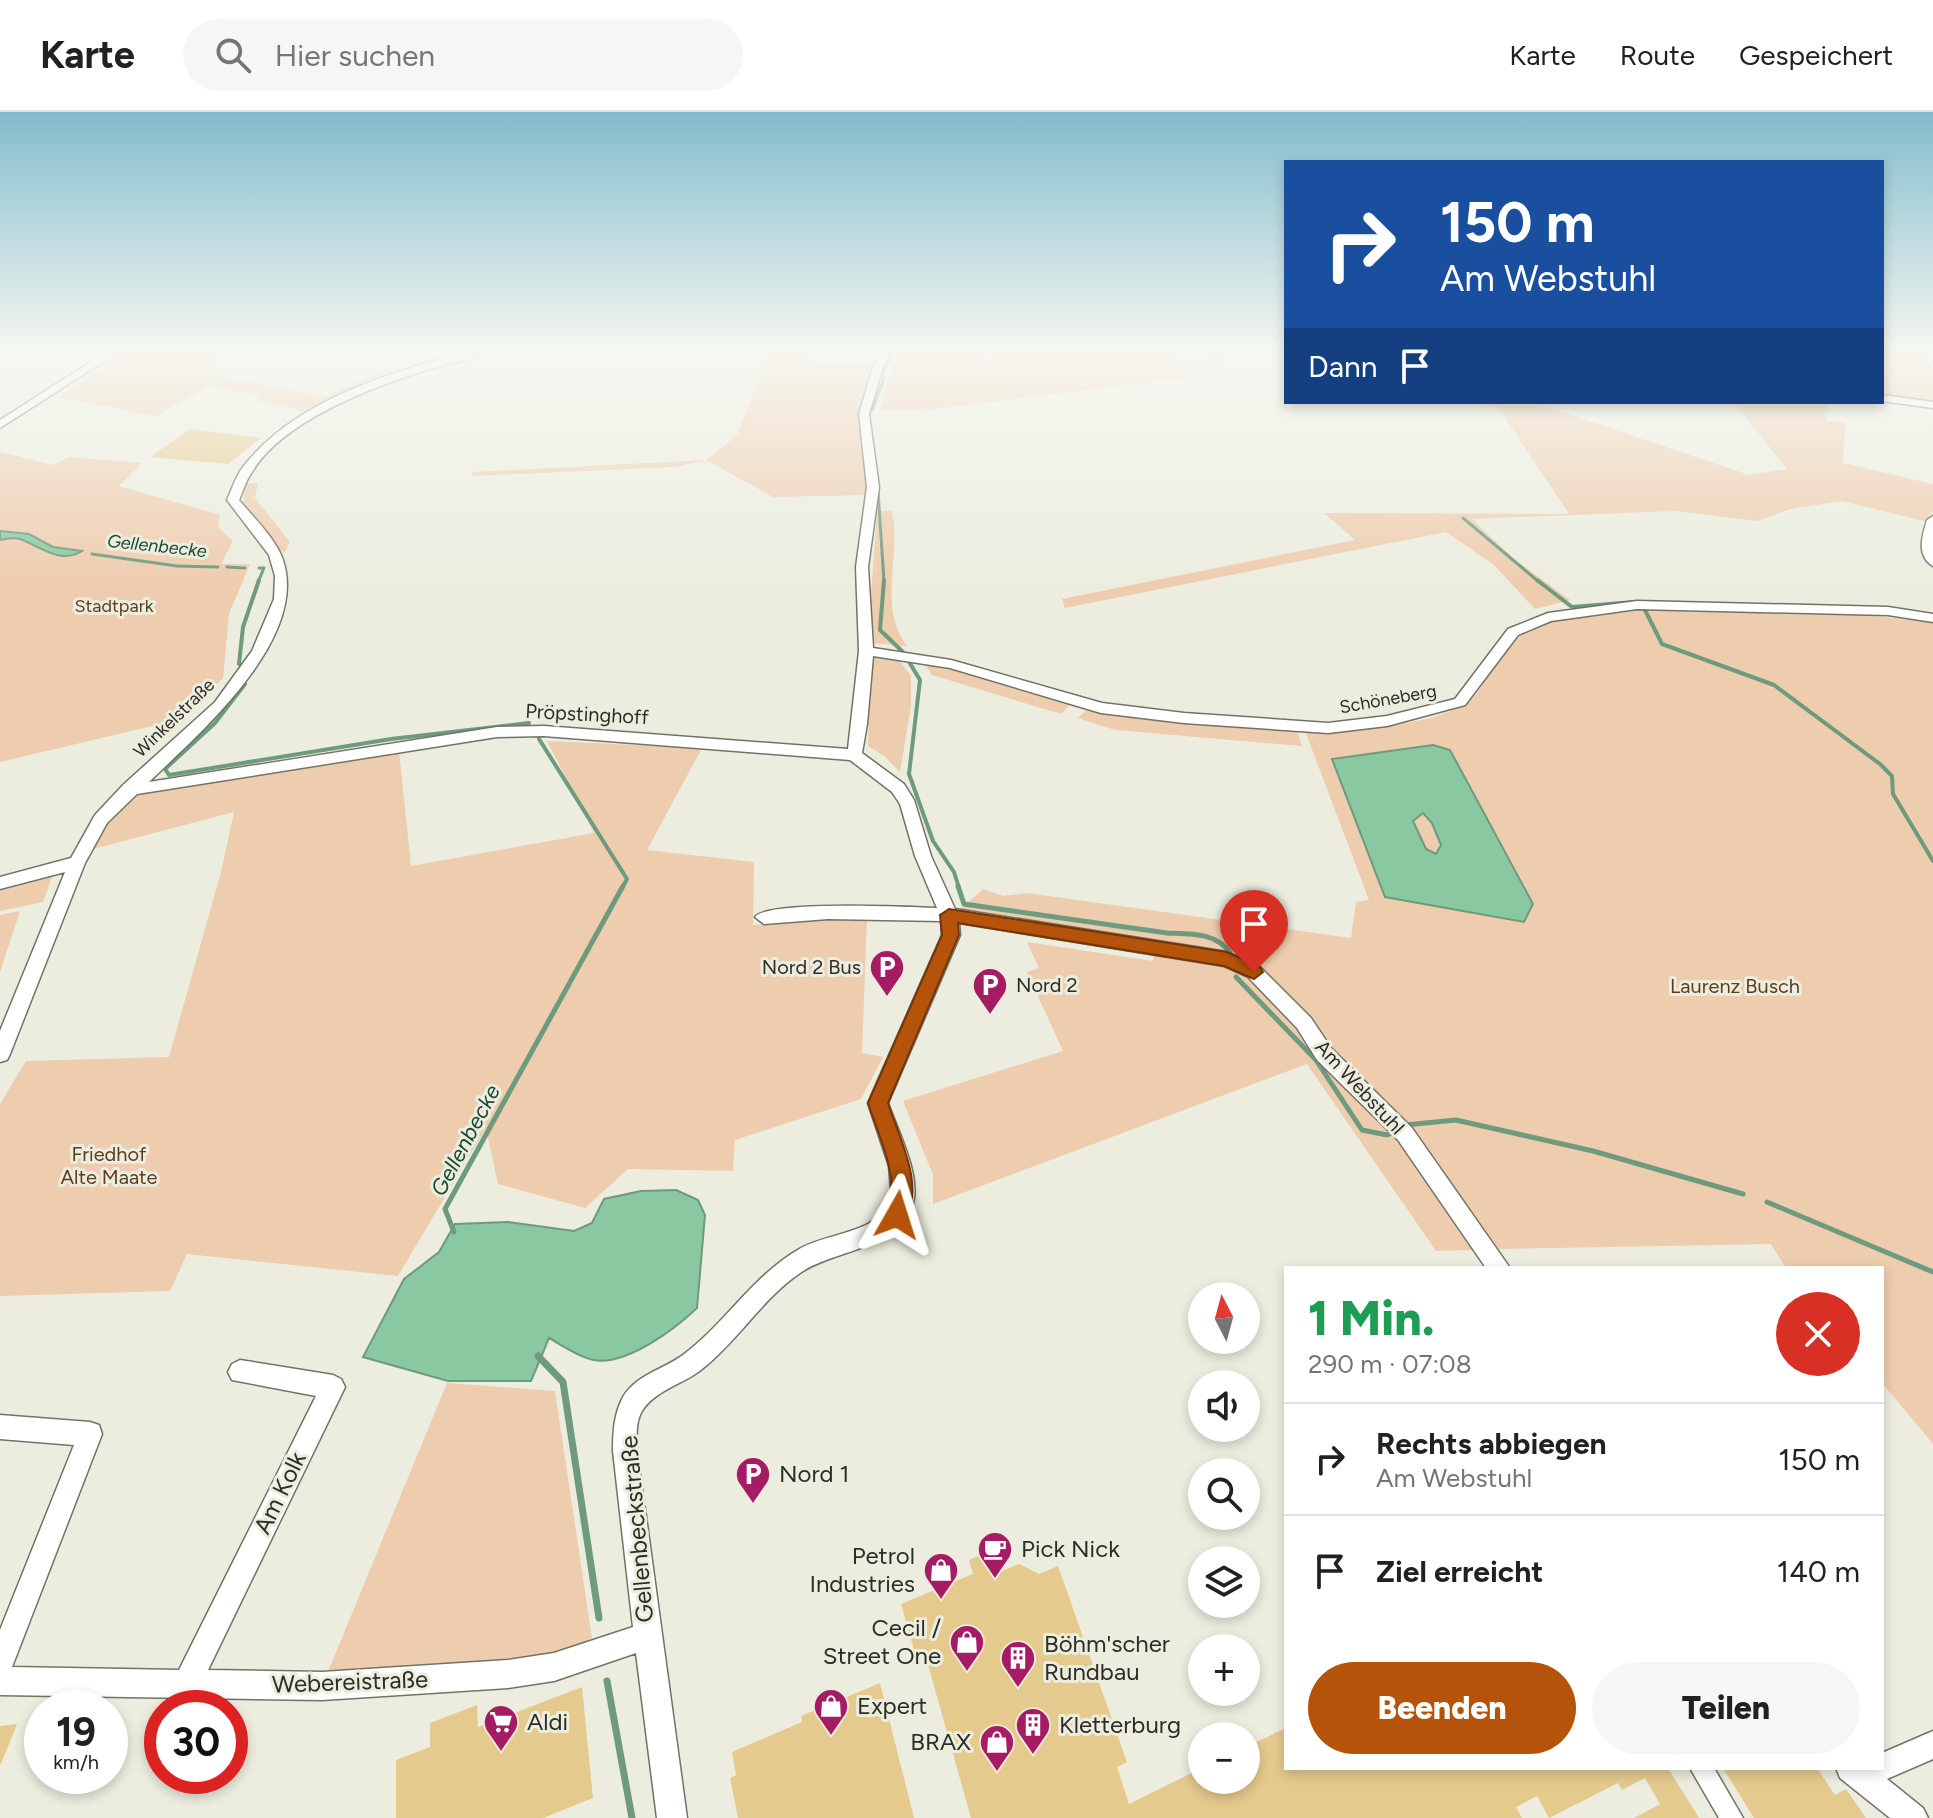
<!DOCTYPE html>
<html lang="de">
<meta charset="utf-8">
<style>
body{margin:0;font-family:Figtree,sans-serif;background:#f6f6f6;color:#202124;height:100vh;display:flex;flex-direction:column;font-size:30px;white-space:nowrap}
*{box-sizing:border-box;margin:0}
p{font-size:26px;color:#757577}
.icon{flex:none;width:44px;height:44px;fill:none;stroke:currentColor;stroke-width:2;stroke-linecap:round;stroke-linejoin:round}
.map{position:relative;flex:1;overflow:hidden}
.details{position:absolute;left:1284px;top:1154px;width:600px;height:504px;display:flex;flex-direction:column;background:#fff;border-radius:0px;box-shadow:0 4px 12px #0003}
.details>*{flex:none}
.hud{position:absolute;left:1284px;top:48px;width:600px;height:244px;border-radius:0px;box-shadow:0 4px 12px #0003;background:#1a4fa0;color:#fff;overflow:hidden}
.needle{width:52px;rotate:354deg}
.fabs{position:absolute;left:1188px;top:1170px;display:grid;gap:16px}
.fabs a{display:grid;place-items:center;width:72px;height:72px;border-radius:50%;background:#fff;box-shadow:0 4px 12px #0003;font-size:40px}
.speed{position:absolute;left:24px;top:1578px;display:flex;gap:16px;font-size:40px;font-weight:700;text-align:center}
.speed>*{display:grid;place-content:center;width:104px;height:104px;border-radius:50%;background:#fff;box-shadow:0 4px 12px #0003;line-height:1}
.speed small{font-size:20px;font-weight:400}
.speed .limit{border:12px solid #d22;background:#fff;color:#111}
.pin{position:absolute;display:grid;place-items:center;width:68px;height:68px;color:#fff;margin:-82px -34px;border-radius:50% 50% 50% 0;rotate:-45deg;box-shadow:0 0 8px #0007}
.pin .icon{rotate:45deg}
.me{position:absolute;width:88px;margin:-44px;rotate:6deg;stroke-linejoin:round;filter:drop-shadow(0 0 6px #0008)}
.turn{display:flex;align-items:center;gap:28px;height:168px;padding:0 24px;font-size:36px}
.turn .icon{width:104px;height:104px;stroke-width:2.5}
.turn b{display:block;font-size:56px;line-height:68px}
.then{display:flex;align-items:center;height:76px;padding:0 24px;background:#0003;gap:16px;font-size:30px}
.round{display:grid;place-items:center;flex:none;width:84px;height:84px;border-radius:42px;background:#f6f6f6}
.overview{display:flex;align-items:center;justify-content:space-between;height:136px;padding:0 24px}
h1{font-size:48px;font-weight:800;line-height:60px;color:#1e9e55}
.button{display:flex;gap:16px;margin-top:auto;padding:16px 24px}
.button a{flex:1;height:92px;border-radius:48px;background:#b45309;color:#fff;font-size:32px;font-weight:800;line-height:92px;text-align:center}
.button a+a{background:#f6f6f6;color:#202124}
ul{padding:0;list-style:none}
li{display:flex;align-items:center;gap:24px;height:112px;padding:0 24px;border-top:2px solid #e0e0e0}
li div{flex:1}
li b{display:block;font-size:30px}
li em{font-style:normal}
header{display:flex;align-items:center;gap:48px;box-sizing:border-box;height:112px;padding:0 40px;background:#fff;border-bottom:2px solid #e0e0e0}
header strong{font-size:38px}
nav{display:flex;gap:44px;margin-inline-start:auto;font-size:28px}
.search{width:560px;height:72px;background:#f6f6f6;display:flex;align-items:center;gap:20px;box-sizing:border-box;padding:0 28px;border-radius:44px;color:#757577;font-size:30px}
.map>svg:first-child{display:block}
.green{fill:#eeccae;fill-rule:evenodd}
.water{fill:#8ac8a1;stroke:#6e9a7d;stroke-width:2;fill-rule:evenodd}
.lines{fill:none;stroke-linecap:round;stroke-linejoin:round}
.stream-far3{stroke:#6e9a7d;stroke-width:3}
.stream-far2{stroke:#6e9a7d;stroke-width:4}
.stream-far1{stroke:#6e9a7d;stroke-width:5}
.stream{stroke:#6e9a7d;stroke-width:7}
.building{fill:#e5ca8d}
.pedestrian-casing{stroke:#727366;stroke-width:3}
.minor-casing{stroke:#727366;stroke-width:3}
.pedestrian{fill:#fff;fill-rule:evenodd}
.minor{fill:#fff;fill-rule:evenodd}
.route{fill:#b45309;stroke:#753606;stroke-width:2}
.labels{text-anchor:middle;stroke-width:6;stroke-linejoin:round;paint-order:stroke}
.far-water-label{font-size:18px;font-style:italic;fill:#1b4a30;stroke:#eceddf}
.far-park-label{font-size:18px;fill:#5f3d1a;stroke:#eceddf}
.far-street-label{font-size:18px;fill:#2d2d28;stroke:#eceddf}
.street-label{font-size:20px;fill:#2d2d28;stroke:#eceddf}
.poi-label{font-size:20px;fill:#2d2d28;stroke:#eceddf;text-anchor:end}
.park-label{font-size:20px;fill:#5f3d1a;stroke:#eceddf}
.water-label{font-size:22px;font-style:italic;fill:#1b4a30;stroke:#eceddf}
.near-poi-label{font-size:24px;fill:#2d2d28;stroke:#eceddf;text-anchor:start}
.near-street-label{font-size:24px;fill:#2d2d28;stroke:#eceddf}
</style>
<header>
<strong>Karte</strong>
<div class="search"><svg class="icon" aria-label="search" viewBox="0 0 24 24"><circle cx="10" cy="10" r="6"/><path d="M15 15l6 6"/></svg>Hier suchen</div>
<nav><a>Karte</a><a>Route</a><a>Gespeichert</a></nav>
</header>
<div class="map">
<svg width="1933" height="1706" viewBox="0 0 1933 1706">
<rect width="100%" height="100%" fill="#eceddf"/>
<g class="green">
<path d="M 130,237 L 226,237 L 203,261 L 325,285 L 387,256 L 395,259 L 305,300 L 256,288 L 261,284 L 210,274 L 155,304 L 59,285 Z"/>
<path d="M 771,237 L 813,237 L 810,253 L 871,253 L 857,306 L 867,383 L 773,385 L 706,348 L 674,355 L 472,364 L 472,360 L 706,348 L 737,323 Z"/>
<path d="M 900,237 L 970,237 L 984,245 L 1011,237 L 1155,237 L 1161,242 L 1171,241 L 1191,257 L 1220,237 L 1255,237 L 1226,246 L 1198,264 L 925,298 L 879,298 Z"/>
<path d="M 1917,237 L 1933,257 L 1933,291 L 1882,284 L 1882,238 Z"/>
<path d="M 1446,290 L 1533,290 L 1749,363 L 1787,357 L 1733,290 L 1826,290 L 1830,300 L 1824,300 L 1827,309 L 1845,311 L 1843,351 L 1933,372 L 1933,399 L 1924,409 L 1842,389 L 1791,397 L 1757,409 L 1675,399 L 1472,407 L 1514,447 L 1570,488 L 1535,497 L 1493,452 L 1446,420 L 1065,496 L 1062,487 L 1355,428 L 1324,401 L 1569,402 L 1498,295 Z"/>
<path d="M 0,340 L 53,353 L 69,345 L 142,351 L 119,374 L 220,403 L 218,415 L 233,429 L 221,452 L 250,452 L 229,502 L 223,566 L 182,607 L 0,650 Z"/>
<path d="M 245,371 L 258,371 L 255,386 L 290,430 L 285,440 L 276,438 L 243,393 Z"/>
<path d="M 877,399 L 892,399 C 902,444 877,493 907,534 L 872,531 L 870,497 Z"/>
<path d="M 1646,495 L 1843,501 L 1933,510 L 1933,1332 L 1882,1271 L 1882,1156 L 1786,1156 L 1771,1132 L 1494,1137 L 1338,948 L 1321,919 L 1263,857 L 1220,840 L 960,798 L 983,777 L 1003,784 L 1027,781 L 1351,826 L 1356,790 L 1369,788 L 1305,619 C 1352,615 1422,617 1463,593 C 1483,583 1486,560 1499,544 C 1536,499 1593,502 1646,495 ZM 1433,633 L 1524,810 L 1385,785 Z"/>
<path d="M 871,542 L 896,544 L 911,564 L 911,595 L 900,660 L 884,644 L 868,634 Z"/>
<path d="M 923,549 L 1072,591 L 1061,602 L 932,563 Z"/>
<path d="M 1088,596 L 1150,608 L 1297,619 L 1302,634 L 1115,618 L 1078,606 Z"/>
<path d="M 547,629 L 702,636 L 647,738 L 754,750 L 753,813 L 867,805 L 862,941 L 883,945 L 861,987 L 735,1028 L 733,1059 L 628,1057 L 585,1096 L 498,1072 L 486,1016 L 398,1164 L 187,1142 L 170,1179 L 0,1184 L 0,992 L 26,949 L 169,945 L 221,760 L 234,700 L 93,737 L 109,703 L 128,684 L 399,639 L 411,754 L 594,721 Z"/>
<path d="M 1423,701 L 1432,711 L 1442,733 L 1436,742 L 1426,737 L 1413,709 Z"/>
<path d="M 52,765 L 43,790 L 0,799 L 0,779 Z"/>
<path d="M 20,799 L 0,860 L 0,803 Z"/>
<path d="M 1027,830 L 1153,849 L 1154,840 L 1222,852 L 1252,865 L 1399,1028 L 1473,1138 L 1436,1139 L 1307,952 L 933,1092 L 933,1063 L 903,989 L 1063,939 L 1027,860 L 1039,856 Z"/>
<path d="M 447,1271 L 555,1279 L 592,1526 L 545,1550 L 327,1562 Z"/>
</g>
<g class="water">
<path d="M 0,419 L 29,422 L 53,435 L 82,439 C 61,453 39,434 20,427 C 15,425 6,427 0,428 Z"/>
<path d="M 1433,633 L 1450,638 L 1533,792 L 1524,810 L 1385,785 L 1332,647 ZM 1423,701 L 1432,711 L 1441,733 L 1436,742 L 1426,737 L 1413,709 Z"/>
<path d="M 676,1078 L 698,1088 L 705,1103 L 697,1196 C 675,1217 626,1254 594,1248 C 578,1245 562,1233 549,1226 L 531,1269 L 448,1269 L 363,1245 L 404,1167 L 439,1140 L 455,1112 L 508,1110 L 574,1119 L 592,1111 L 604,1087 L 641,1079 Z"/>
</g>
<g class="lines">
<g class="stream-far3">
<path d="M 872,298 L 884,267 L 882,261 L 894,237"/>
<path d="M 877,363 L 884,470"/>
<path d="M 1463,406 L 1539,470"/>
<path d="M 92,442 L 177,454 L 218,455"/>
<path d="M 227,455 L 245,456"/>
<path d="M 258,470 L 264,456 L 259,456"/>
</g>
<g class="stream-far2">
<path d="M 884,468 L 880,518 L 903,540"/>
<path d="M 1537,468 L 1572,495 L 1634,490"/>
<path d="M 1644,496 L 1662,532 L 1774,573 L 1880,652 L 1892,664 L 1893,682 L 1933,749"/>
<path d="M 908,548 L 920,568 L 909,662 L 933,729 L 954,760 L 959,776"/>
<path d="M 239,552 L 243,515 L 259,468"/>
<path d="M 245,572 L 215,611 L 165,657 L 169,663 L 391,627 L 529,611"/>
<path d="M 539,627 L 627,767 L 622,776"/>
</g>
<g class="stream-far1">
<path d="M 958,774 L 964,792 L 1167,821 C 1190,822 1216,820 1230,841"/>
<path d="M 1236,865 L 1316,948 L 1362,1018 L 1387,1023 L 1394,1020"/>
<path d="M 1405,1013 L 1456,1008 L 1593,1039 L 1743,1082"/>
<path d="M 1767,1090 L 1933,1160"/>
<path d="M 454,1120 L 445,1097 L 623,774"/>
</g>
<g class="stream">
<path d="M 538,1244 L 563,1270 L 599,1506"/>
<path d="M 607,1569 L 632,1706"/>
</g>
</g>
<g class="building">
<path d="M 190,317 L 261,326 L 228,352 L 150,345 Z"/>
<path d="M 986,1441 L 993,1463 L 1019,1452 L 1039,1462 L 1058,1454 L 1127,1650 L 1117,1655 L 1129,1692 L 1202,1656 L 1202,1668 L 1246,1668 L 1246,1635 L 1286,1616 L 1286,1656 L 1668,1656 L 1699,1706 L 1634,1706 L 1660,1692 L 1645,1666 L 1622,1678 L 1618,1671 L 1549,1706 L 1537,1684 L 1516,1695 L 1522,1706 L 971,1706 L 925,1542 L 916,1545 L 901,1492 L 973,1462 L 969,1448 Z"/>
<path d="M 880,1571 L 914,1706 L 738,1706 L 730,1666 L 736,1663 L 732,1640 L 802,1610 L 801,1604 Z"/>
<path d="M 582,1575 L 593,1686 L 543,1706 L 396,1706 L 396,1648 L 430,1635 L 430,1611 L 477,1593 L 478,1615 Z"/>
<path d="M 17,1612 L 1,1652 L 0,1652 L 0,1614 Z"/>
<path d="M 1723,1656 L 1817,1656 L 1835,1683 L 1846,1677 L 1866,1706 L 1754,1706 Z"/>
</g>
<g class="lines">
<g class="pedestrian-casing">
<path id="pedestrian" d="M 1690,1656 L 1714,1656 L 1743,1706 L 1719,1706 Z"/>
</g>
<g class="minor-casing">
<g id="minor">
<path d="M 111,237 L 123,237 L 0,316 L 0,308 Z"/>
<path d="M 476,237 L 493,237 C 474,248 445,252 423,259 C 368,277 283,309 252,360 C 246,368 243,379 239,388 C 253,405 276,427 283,448 C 309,527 201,620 149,670 L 497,615 L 544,614 L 848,637 L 859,539 L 856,455 L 867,375 L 859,302 L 874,252 L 882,237 L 892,237 L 884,252 L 869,302 L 879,375 L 868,455 L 873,536 L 951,548 L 1102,591 L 1184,601 L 1328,611 L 1387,604 L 1455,587 L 1508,517 L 1548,501 L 1637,489 L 1888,495 L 1933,502 L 1933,510 L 1888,503 L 1637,497 L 1551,509 L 1518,523 L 1465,593 L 1387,614 L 1328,621 L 1184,611 L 1101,601 L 950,556 L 873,544 L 867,612 L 862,641 L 904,672 L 914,688 L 931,744 L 955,797 L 1227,840 L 1260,855 L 1311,906 L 1331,936 L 1412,1016 L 1510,1156 L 1486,1156 L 1398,1028 L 1317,948 L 1297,916 L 1248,865 L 1224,854 L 959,811 L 960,823 L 888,991 C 897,1017 921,1063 913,1091 C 900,1137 838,1137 803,1159 C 763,1185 739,1228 702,1257 C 684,1272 655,1278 642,1299 C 633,1314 638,1337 639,1353 L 687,1706 L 657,1706 L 636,1541 L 554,1569 L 508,1576 L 322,1588 L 0,1583 L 0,1518 L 74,1333 L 0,1327 L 0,1303 L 90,1310 L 99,1313 L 102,1322 L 12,1555 L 179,1558 L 316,1284 L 232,1268 L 228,1260 L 232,1252 L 240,1248 L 333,1263 L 341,1267 L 345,1275 L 208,1558 L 322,1560 L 508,1548 L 554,1541 L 633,1515 L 613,1339 C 613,1320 614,1302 623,1285 C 636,1263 664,1257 683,1243 C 726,1211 753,1163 801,1136 C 829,1121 875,1121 892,1090 L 889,1054 L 868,991 L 942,823 L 941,809 L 828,807 L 764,812 L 755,805 C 768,788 909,795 937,796 L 915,744 L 900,692 L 892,680 L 850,648 L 544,624 L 497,625 L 137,682 L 107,711 L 85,751 L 10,942 L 7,948 L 0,950 L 0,919 L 65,760 L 0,777 L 0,765 L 71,746 L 95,703 L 123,673 L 215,590 L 252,539 L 274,487 L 275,464 L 269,443 L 227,388 C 232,377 236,364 243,355 C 296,286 396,259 476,237 Z"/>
<path d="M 1919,237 L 1930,237 L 1933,240 L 1933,249 Z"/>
<path d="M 1882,283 L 1933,290 L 1933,296 L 1882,289 Z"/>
<path d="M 1933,404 L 1933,454 C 1916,444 1922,424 1927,408 Z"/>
<path d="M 1933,1619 L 1933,1647 L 1887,1667 L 1923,1696 L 1928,1706 L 1890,1706 L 1840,1666 L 1836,1656 L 1882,1656 L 1882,1641 Z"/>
</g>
</g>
<use href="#pedestrian" class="pedestrian"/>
<use href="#minor" class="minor"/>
</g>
<linearGradient id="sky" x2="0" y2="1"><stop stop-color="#82bccc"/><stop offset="0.5" stop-color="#f6f7f1"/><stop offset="1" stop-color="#f6f7f1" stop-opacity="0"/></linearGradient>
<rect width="1933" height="476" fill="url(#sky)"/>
<path class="route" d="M 949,797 L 1227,840 L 1260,855 L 1263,860 L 1254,867 L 1224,854 L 958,811 L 959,823 L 888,991 C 900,1029 925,1072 905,1110 L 897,1113 L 889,1110 L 886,1103 C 902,1068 879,1026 868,991 L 942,823 L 940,803 Z"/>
<defs>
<g id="parking-pin" transform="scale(1.8)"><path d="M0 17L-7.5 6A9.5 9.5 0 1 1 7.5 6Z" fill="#a51c65" stroke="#eceddf"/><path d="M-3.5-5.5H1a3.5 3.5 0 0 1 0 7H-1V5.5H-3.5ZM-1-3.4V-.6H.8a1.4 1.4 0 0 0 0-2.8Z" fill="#fff"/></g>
<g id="cafe-pin" transform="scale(1.8)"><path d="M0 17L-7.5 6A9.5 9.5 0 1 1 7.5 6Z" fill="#a51c65" stroke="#eceddf"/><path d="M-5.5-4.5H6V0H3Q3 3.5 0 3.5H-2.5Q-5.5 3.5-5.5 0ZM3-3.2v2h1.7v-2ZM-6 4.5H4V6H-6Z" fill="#fff"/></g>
<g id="shop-pin" transform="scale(1.8)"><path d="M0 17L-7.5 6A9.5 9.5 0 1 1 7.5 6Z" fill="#a51c65" stroke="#eceddf"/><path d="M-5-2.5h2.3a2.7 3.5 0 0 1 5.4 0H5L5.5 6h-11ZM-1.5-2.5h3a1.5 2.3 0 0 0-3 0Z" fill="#fff"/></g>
<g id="building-pin" transform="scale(1.8)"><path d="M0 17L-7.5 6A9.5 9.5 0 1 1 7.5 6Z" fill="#a51c65" stroke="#eceddf"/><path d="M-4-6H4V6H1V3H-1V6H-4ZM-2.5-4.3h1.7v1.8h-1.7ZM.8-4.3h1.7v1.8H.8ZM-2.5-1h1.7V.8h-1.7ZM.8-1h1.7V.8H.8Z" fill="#fff"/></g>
<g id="supermarket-pin" transform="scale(1.8)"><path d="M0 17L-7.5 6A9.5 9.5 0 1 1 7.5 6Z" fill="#a51c65" stroke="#eceddf"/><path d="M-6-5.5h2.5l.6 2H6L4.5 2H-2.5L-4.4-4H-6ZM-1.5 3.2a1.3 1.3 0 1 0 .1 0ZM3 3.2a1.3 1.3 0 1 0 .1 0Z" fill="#fff"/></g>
</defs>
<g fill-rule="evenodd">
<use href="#parking-pin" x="887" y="855"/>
<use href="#parking-pin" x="990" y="873"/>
<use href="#parking-pin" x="753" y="1362"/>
<use href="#cafe-pin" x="995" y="1437"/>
<use href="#shop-pin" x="941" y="1458"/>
<use href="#shop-pin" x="967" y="1530"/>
<use href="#building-pin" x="1018" y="1546"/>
<use href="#shop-pin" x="831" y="1594"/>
<use href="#supermarket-pin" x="501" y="1610"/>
<use href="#building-pin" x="1033" y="1613"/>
<use href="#shop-pin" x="997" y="1630"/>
</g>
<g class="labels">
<g class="far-water-label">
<text transform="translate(157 434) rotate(6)" y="6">Gellenbecke</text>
</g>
<g class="far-park-label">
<text x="114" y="500">Stadtpark</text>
</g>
<g class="far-street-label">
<text transform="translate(1388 587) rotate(-10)" y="6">Schöneberg</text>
<text transform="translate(174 606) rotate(-44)" y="6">Winkelstraße</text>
</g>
<g class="street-label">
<text transform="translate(587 602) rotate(3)" y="7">Pröpstinghoff</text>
<text transform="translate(1360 975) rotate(47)" y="7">Am Webstuhl</text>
</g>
<g class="poi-label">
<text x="861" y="862">Nord 2 Bus</text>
<text x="1016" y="880" text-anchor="start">Nord 2</text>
</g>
<g class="park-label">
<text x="1735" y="881">Laurenz Busch</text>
<text x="109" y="1049">Friedhof<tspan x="109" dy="23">Alte Maate</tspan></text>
</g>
<g class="water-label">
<text transform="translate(465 1028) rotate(-62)" y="8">Gellenbecke</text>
</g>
<g class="near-poi-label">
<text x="779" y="1370">Nord 1</text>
<text x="1021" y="1445">Pick Nick</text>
<text x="915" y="1452" text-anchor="end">Petrol<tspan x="915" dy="28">Industries</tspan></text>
<text x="941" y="1524" text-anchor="end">Cecil /<tspan x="941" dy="28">Street One</tspan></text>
<text x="1044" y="1540">Böhm'scher<tspan x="1044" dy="28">Rundbau</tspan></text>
<text x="857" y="1602">Expert</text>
<text x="527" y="1618">Aldi</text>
<text x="1059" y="1621">Kletterburg</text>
<text x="971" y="1638" text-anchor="end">BRAX</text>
</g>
<g class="near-street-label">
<text transform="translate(280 1381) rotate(-64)" y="8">Am Kolk</text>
<text transform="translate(637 1417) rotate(-95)" y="8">Gellenbeckstraße</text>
<text transform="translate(350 1570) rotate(-2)" y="8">Webereistraße</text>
</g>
</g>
</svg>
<div class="fabs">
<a><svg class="needle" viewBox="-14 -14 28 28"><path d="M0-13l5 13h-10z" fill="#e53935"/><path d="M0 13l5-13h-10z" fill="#757577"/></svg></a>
<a><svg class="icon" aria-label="sound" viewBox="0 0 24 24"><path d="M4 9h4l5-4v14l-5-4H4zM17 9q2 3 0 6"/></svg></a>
<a><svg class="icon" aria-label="search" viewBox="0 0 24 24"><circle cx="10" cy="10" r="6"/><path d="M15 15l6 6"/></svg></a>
<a><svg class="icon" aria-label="layers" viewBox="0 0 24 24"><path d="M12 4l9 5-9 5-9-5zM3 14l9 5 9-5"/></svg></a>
<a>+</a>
<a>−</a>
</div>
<div class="speed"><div>19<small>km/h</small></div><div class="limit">30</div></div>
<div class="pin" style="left:1254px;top:860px;background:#d93025"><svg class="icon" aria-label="arrive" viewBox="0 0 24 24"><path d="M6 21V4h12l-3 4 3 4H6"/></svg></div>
<svg class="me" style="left:897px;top:1103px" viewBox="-20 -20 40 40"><path d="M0-17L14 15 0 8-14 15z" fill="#b45309" stroke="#fff" stroke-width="4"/></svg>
<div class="hud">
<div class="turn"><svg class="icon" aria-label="right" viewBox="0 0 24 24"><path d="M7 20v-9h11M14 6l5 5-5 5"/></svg><div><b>150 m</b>Am Webstuhl</div></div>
<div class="then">Dann<svg class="icon" aria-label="arrive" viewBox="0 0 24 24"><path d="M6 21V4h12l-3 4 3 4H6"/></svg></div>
</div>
<section class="details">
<div class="overview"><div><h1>1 Min.</h1><p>290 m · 07:08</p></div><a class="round" style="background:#d93025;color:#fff"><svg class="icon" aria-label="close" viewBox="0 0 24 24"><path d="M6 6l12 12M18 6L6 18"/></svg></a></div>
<ul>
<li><svg class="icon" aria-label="right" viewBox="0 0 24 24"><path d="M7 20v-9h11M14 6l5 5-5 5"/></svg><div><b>Rechts abbiegen</b><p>Am Webstuhl</p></div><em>150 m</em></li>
<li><svg class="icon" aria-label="arrive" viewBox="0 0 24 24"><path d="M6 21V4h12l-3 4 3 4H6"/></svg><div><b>Ziel erreicht</b></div><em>140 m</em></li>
</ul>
<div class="button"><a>Beenden</a><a>Teilen</a></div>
</section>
</div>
